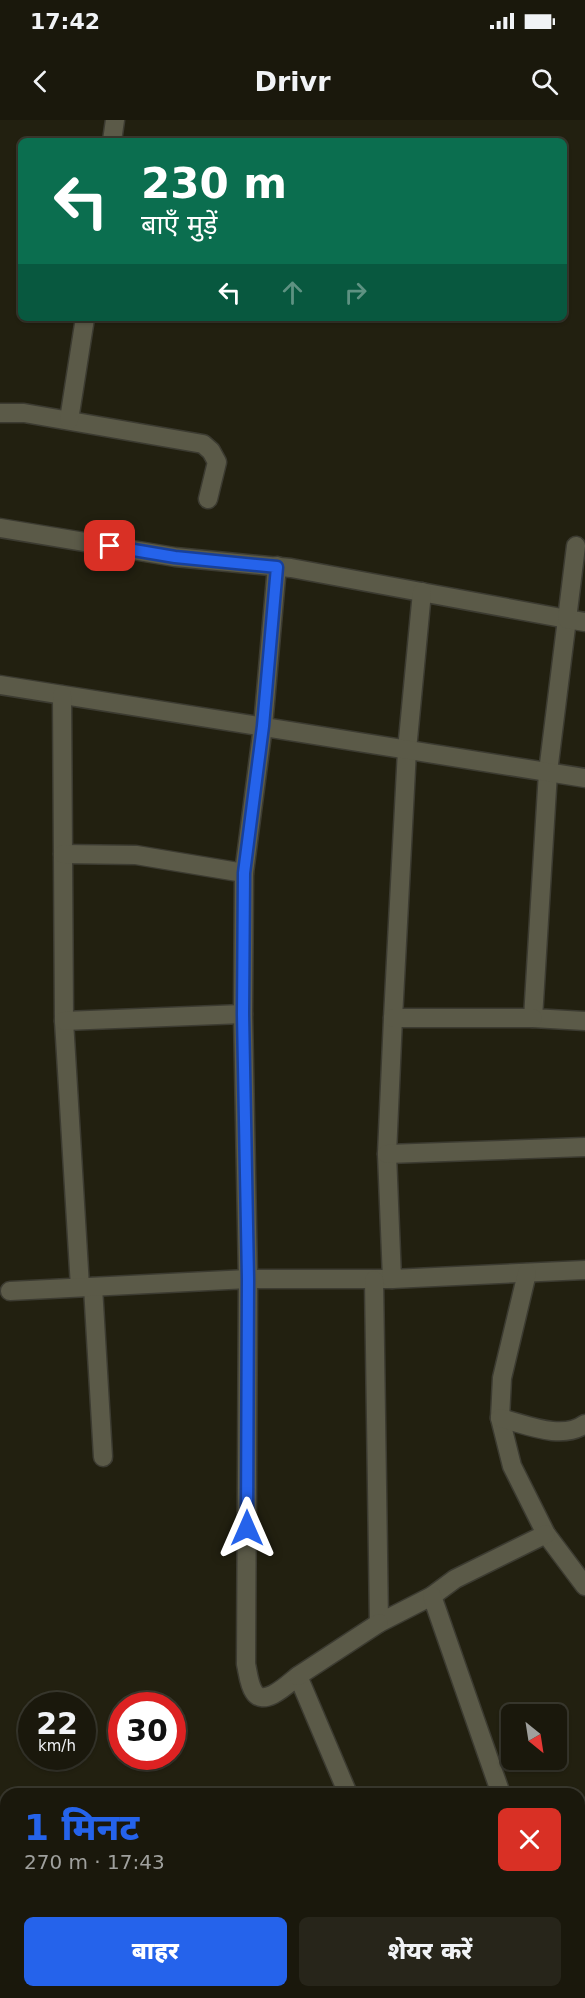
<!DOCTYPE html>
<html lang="hi">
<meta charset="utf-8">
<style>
body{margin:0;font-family:"DejaVu Sans","Noto Sans Devanagari",sans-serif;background:#27251a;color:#f1f3f6;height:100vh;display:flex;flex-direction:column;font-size:22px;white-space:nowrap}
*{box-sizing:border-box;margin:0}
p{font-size:20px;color:#9fa09d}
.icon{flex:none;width:33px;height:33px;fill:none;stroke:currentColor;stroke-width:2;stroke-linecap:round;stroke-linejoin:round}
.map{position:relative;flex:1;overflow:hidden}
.drawer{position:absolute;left:0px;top:1668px;width:585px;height:210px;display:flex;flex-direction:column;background:#1a180c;border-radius:18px 18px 0 0;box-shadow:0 2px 4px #0004,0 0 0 2px #38372d}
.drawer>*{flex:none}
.hud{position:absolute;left:18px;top:18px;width:549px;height:183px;border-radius:9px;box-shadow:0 2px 4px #0004,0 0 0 2px #38372d;background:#0b6e4f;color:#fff;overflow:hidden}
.needle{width:39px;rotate:150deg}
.tools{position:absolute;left:501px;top:1584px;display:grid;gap:12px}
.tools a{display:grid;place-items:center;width:66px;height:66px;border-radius:9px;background:#1a180c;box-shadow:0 2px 4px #0004,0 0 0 2px #38372d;font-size:30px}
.speed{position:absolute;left:18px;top:1572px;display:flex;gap:12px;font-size:30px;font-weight:700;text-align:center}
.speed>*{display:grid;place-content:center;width:78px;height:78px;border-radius:50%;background:#1a180c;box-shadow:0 2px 4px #0004,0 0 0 2px #38372d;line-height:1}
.speed small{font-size:15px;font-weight:400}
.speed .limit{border:9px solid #d22;background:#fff;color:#111}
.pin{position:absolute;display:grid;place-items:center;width:51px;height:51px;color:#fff;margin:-26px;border-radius:12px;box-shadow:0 3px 9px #0006}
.me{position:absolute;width:66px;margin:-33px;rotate:0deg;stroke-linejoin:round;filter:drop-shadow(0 0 4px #0008)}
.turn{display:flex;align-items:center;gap:21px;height:126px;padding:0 24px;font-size:27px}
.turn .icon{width:78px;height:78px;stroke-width:2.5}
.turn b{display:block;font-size:42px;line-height:51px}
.lanes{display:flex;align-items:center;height:57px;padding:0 24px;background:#0003;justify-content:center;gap:30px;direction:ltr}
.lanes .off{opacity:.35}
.round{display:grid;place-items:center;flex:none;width:63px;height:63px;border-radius:9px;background:#27251a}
.head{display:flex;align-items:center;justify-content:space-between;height:102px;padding:0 24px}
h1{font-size:36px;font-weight:800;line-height:45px;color:#2563eb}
.primary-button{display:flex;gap:12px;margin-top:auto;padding:12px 24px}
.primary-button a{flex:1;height:69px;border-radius:9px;background:#2563eb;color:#fff;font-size:24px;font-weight:800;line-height:69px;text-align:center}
.primary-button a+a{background:#27251a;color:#f1f3f6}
.status{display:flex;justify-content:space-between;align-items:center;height:42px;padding:0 30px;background:#1a180c;direction:ltr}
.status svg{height:16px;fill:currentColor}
header{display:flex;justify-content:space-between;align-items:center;height:78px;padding:0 24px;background:#1a180c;font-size:27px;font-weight:800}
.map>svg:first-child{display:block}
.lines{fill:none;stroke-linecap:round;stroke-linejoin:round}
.minor-casing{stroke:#3c3b31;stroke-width:21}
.minor{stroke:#5b5a48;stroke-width:18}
.route-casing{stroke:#184099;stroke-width:15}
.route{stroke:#2563eb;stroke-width:10}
</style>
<div class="status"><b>17:42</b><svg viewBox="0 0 49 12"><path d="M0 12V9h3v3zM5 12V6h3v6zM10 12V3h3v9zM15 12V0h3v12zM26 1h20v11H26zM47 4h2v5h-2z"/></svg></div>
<header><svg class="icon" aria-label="back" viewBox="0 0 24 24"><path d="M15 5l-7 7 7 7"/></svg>Drivr<svg class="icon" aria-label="search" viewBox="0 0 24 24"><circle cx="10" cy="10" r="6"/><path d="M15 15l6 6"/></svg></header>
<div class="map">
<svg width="585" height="1878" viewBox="0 0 585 1878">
<rect width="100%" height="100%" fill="#222010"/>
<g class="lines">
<g class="minor-casing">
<g id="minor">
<path d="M 112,21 L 115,0"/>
<path d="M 0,293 L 24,293 L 203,324 L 211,331 L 217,342 L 208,379"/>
<path d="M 69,300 L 85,198"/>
<path d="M 0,408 L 175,437 L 291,448 L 567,499 L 548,652 L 533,898 L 585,901"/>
<path d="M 576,426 L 567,499 L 585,502"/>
<path d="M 277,446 L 263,606 L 244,753 L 243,894 L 248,1159 L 392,1159"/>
<path d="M 422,472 L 407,630 L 393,898 L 387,1034 L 392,1159 L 585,1150"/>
<path d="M 0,565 L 585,658"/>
<path d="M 62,575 L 64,901 L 80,1167"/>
<path d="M 63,734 L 136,735 L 244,753"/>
<path d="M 393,898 L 533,898"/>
<path d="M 64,901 L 243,894"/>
<path d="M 387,1034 L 585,1027"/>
<path d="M 527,1153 L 502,1258 L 500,1298 L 512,1346 L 546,1414 L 585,1466"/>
<path d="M 374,1160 L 379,1503 L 432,1476 L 455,1459 L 546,1414"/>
<path d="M 93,1167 L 103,1337"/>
<path d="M 10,1171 L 248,1159 L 246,1544 C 248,1553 249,1565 254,1572 C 264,1588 289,1563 298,1556 L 348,1674"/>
<path d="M 500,1298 C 525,1304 562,1321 585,1304"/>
<path d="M 432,1476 L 501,1674"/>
<path d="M 298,1556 L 379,1503"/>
<path d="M 0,1721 L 6,1719"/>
<path d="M 579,1728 L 585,1726"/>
<path d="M 0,1855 L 6,1854"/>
<path d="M 187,1872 L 189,1878"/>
<path d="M 427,1872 L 429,1878"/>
<path d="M 570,1872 L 572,1878"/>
</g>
</g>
<use href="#minor" class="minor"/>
</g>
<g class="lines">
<g class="route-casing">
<path id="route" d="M 110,426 L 175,437 L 277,447 L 263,606 L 244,753 L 243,894 L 248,1159 L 247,1408"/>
</g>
<use href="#route" class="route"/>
</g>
</svg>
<div class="tools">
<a><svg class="needle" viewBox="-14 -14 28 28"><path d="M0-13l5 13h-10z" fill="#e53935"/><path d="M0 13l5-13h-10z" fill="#9fa09d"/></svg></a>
</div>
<div class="speed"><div>22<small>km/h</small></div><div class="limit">30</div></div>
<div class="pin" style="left:110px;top:426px;background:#d93025"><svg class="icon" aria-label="arrive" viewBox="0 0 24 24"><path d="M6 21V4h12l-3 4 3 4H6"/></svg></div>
<svg class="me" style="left:247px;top:1408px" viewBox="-20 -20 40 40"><path d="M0-17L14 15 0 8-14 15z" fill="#2563eb" stroke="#fff" stroke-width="4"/></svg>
<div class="hud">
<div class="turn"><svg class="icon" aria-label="left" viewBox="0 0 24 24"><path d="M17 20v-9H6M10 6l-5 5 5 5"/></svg><div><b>230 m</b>बाएँ मुड़ें</div></div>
<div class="lanes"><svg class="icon" aria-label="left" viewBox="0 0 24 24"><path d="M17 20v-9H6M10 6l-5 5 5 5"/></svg><svg class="icon off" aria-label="ahead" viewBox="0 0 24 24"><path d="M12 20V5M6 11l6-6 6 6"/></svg><svg class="icon off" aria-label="right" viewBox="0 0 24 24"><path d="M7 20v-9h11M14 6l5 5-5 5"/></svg></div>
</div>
<section class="drawer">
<div class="head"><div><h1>1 मिनट</h1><p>270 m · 17:43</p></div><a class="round" style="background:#d93025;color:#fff"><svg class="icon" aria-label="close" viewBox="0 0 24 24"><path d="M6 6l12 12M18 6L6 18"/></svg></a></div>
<div class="primary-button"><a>बाहर</a><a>शेयर करें</a></div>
</section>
</div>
